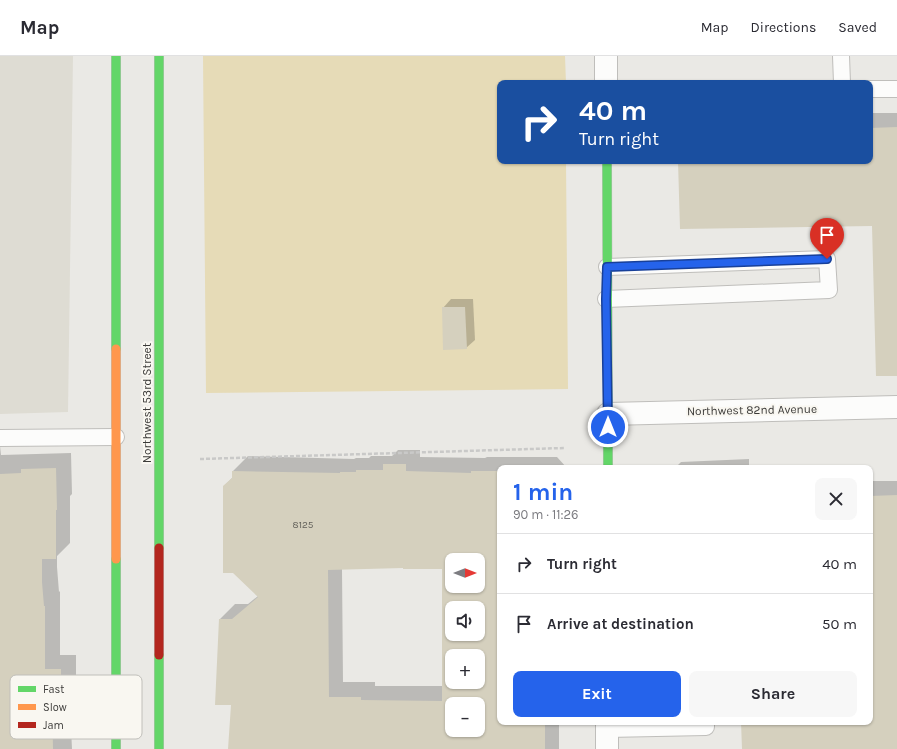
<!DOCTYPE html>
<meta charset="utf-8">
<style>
body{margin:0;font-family:Karla,sans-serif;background:#f7f7f7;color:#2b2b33;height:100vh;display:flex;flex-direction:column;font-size:15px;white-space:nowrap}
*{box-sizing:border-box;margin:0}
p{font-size:13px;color:#7c7c81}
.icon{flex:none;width:22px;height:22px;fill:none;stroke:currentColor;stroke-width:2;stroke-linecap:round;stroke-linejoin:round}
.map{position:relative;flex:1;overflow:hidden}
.side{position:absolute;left:497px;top:409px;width:376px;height:260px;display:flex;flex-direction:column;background:#fff;border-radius:8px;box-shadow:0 1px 3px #0004}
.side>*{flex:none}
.guide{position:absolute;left:497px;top:24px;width:376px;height:84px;border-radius:8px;box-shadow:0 1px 3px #0004;background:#1a4fa0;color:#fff;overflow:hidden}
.needle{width:26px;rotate:90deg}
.fabs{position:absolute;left:445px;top:497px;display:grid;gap:8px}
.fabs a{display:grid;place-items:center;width:40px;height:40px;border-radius:8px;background:#fff;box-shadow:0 1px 3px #0004;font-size:20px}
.pin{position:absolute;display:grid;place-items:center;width:34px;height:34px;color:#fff;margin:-41px -17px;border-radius:50% 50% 50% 0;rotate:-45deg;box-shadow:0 0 4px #0007}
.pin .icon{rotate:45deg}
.me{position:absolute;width:44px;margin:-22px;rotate:0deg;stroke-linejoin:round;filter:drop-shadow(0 0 3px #0008)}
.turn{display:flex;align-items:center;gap:14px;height:84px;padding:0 16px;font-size:18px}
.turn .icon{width:52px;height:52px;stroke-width:2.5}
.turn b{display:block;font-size:28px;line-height:34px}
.round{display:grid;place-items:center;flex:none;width:42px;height:42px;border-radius:8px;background:#f7f7f7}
.head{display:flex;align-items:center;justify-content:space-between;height:68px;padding:0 16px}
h1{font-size:24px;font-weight:700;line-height:30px;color:#2563eb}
.cta{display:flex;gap:8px;margin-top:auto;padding:8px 16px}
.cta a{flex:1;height:46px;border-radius:8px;background:#2563eb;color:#fff;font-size:16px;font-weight:700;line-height:46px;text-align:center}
.cta a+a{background:#f7f7f7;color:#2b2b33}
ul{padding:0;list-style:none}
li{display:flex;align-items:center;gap:12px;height:60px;padding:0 16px;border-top:1px solid #e1e1e2}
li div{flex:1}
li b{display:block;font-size:15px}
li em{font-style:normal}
header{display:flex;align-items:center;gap:24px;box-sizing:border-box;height:56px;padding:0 20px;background:#fff;border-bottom:1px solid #e1e1e2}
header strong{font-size:19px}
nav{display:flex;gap:22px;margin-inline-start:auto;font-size:14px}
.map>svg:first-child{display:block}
.built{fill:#dedcd3}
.green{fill:#e6dbb7}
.shadow{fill:#0003;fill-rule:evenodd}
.building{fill:#d5d0be;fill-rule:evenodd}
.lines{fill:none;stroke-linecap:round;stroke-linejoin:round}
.lane-casing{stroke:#bfbebb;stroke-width:18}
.street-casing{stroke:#bfbebb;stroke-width:24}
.fast-casing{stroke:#bfbebb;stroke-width:10}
.slow-casing{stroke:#bfbebb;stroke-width:10}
.jam-casing{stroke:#bfbebb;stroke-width:10}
.path{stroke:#c9c9c8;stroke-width:2.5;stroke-dasharray:4 2;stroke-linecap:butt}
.lane{stroke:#fcfcfb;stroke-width:16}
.street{stroke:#fcfcfb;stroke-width:22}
.fast{stroke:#63d668;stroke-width:9}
.slow{stroke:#ff974d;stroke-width:9}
.jam{stroke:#b3261e;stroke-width:9}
.route-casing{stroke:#184099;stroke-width:10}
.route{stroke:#2563eb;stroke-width:7}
.labels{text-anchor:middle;stroke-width:4;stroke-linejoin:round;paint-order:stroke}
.number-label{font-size:10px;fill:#62605a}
.street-label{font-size:12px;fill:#3c3b39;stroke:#f9f7f1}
.key{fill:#f9f7f1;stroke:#c0bfba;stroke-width:1}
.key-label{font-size:11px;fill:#3c3b39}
</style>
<header>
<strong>Map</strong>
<nav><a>Map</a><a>Directions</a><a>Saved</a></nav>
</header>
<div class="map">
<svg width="897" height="693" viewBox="0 0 897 693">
<rect width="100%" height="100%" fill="#eae9e5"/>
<path class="built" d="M 0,0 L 73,0 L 68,356 L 0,358 Z"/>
<path class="green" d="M 203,0 L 565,0 L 566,27 L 500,27 L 500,105 L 566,105 L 568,333 L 206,337 Z"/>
<g class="shadow">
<path d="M 870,57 L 897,57 L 897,277 L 873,169 L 679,105 L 870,105 Z"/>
<path d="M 451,243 L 473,243 L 475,284 L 466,292 L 443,252 Z"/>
<path d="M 0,390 L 1,399 L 71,397 L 72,438 L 70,440 L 70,487 L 57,500 L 57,511 L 59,536 L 60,535 L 60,599 L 76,599 L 76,621 L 66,630 L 67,672 L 71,672 L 72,693 L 0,693 Z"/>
<path d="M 398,394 L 420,394 L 420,401 L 485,402 L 487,401 L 557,401 L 567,412 L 500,412 L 500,666 L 559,666 L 559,693 L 229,693 L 232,648 L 216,648 L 220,563 L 235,548 L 248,548 L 258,540 L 224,430 L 233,421 L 233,415 L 248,400 L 354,403 L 356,402 L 369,402 L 371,400 L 392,400 ZM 452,504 L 478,504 L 478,530 L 452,530 ZM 404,511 L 443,512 L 443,630 L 375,630 L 375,626 L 343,626 L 342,513 ZM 452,552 L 478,552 L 478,578 L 452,578 ZM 452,600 L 478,600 L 478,626 L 452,626 ZM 452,648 L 478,648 L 478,674 L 452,674 Z"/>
<path d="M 749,403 L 749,412 L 675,412 L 681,406 Z"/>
<path d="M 870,425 L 897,425 L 897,693 L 743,693 L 742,666 L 870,666 Z"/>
</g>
<g class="building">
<path d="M 897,71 L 897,320 L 876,320 L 872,170 L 680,173 L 678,105 L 870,105 L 870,72 Z"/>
<path d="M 442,251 L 465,251 L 467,293 L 443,294 Z"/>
<path d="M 383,408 L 406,408 L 406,415 L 471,417 L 471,415 L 500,415 L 500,666 L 545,666 L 545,693 L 228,693 L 231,649 L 215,649 L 219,563 L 232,563 L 258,541 L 233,517 L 223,517 L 223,430 L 232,422 L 232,415 L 340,417 L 340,416 L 356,416 L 356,414 L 383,414 ZM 452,504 L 478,504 L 478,530 L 452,530 ZM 403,512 L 403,513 L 442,513 L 442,645 L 361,644 L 361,641 L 329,641 L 328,514 ZM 452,552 L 478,552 L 478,578 L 452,578 ZM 452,600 L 478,600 L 478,626 L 452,626 ZM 452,648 L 478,648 L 478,674 L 452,674 Z"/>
<path d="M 56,412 L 57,454 L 56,454 L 56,503 L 42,503 L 42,526 L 44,550 L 45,550 L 45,613 L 61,613 L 61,636 L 52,636 L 53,693 L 0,693 L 0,418 L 21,417 L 21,413 Z"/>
<path d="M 897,439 L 897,693 L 742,693 L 741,666 L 870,666 L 870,440 Z"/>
</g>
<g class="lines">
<g class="lane-casing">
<g id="lane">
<path d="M 841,0 L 842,27"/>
<path d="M 870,33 L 897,33"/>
<path d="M 606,243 L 829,234 L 827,203 L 607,211"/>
<path d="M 0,382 L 116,381"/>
<path d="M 607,673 L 706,671 L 706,666"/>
</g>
</g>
<g class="street-casing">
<g id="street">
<path d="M 606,0 L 606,27"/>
<path d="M 608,358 L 897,351"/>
<path d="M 607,666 L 607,693"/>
</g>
</g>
<g class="fast-casing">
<g id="fast">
<path d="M 116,0 L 116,293"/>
<path d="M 159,0 L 159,492"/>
<path d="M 607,105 L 608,412"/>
<path d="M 116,503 L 116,693"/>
<path d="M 159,599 L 159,693"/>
</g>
</g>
<g class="slow-casing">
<path id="slow" d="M 116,293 L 116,503"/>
</g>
<g class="jam-casing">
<path id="jam" d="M 159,492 L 159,599"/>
</g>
<path class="path" d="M 200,403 L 564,392"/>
<use href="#lane" class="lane"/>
<use href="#street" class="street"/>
<use href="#fast" class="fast"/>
<use href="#slow" class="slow"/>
<use href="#jam" class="jam"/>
</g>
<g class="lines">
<g class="route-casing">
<path id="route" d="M 608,371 L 606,243 L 607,211 L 827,203"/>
</g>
<use href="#route" class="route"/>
</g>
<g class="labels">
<g class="number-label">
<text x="303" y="472">8125</text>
</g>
<g class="street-label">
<text transform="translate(147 347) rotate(-90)" y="4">Northwest 53rd Street</text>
<text transform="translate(752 354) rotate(-1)" y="4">Northwest 82nd Avenue</text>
</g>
</g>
<rect x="10" y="619" width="132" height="64" rx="6" class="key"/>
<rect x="18" y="630" width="18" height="6" fill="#63d668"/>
<rect x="18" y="648" width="18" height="6" fill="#ff974d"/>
<rect x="18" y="666" width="18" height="6" fill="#b3261e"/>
<g class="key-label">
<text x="43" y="637">Fast</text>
<text x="43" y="655">Slow</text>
<text x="43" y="673">Jam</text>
</g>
</svg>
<div class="fabs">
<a><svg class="needle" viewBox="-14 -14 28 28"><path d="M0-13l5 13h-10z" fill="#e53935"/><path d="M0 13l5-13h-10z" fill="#7c7c81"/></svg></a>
<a><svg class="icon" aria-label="sound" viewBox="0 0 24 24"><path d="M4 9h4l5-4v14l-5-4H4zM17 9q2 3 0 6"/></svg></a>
<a>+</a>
<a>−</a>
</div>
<div class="pin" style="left:827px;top:203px;background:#d93025"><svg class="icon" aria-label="arrive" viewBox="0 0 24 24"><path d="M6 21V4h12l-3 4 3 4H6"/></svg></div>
<svg class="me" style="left:608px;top:371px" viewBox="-20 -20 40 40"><circle r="17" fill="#2563eb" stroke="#fff" stroke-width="3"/><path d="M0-11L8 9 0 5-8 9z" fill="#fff"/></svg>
<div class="guide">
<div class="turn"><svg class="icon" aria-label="right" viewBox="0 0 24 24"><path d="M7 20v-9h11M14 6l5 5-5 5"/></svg><div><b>40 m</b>Turn right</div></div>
</div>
<section class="side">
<div class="head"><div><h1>1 min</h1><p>90 m · 11:26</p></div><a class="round"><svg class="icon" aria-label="close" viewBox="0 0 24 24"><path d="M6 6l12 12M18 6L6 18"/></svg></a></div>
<ul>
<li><svg class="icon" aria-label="right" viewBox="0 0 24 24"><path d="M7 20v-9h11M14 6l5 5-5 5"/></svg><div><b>Turn right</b></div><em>40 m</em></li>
<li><svg class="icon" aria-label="arrive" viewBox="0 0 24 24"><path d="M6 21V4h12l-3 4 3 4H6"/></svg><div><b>Arrive at destination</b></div><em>50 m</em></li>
</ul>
<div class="cta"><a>Exit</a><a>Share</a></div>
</section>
</div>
